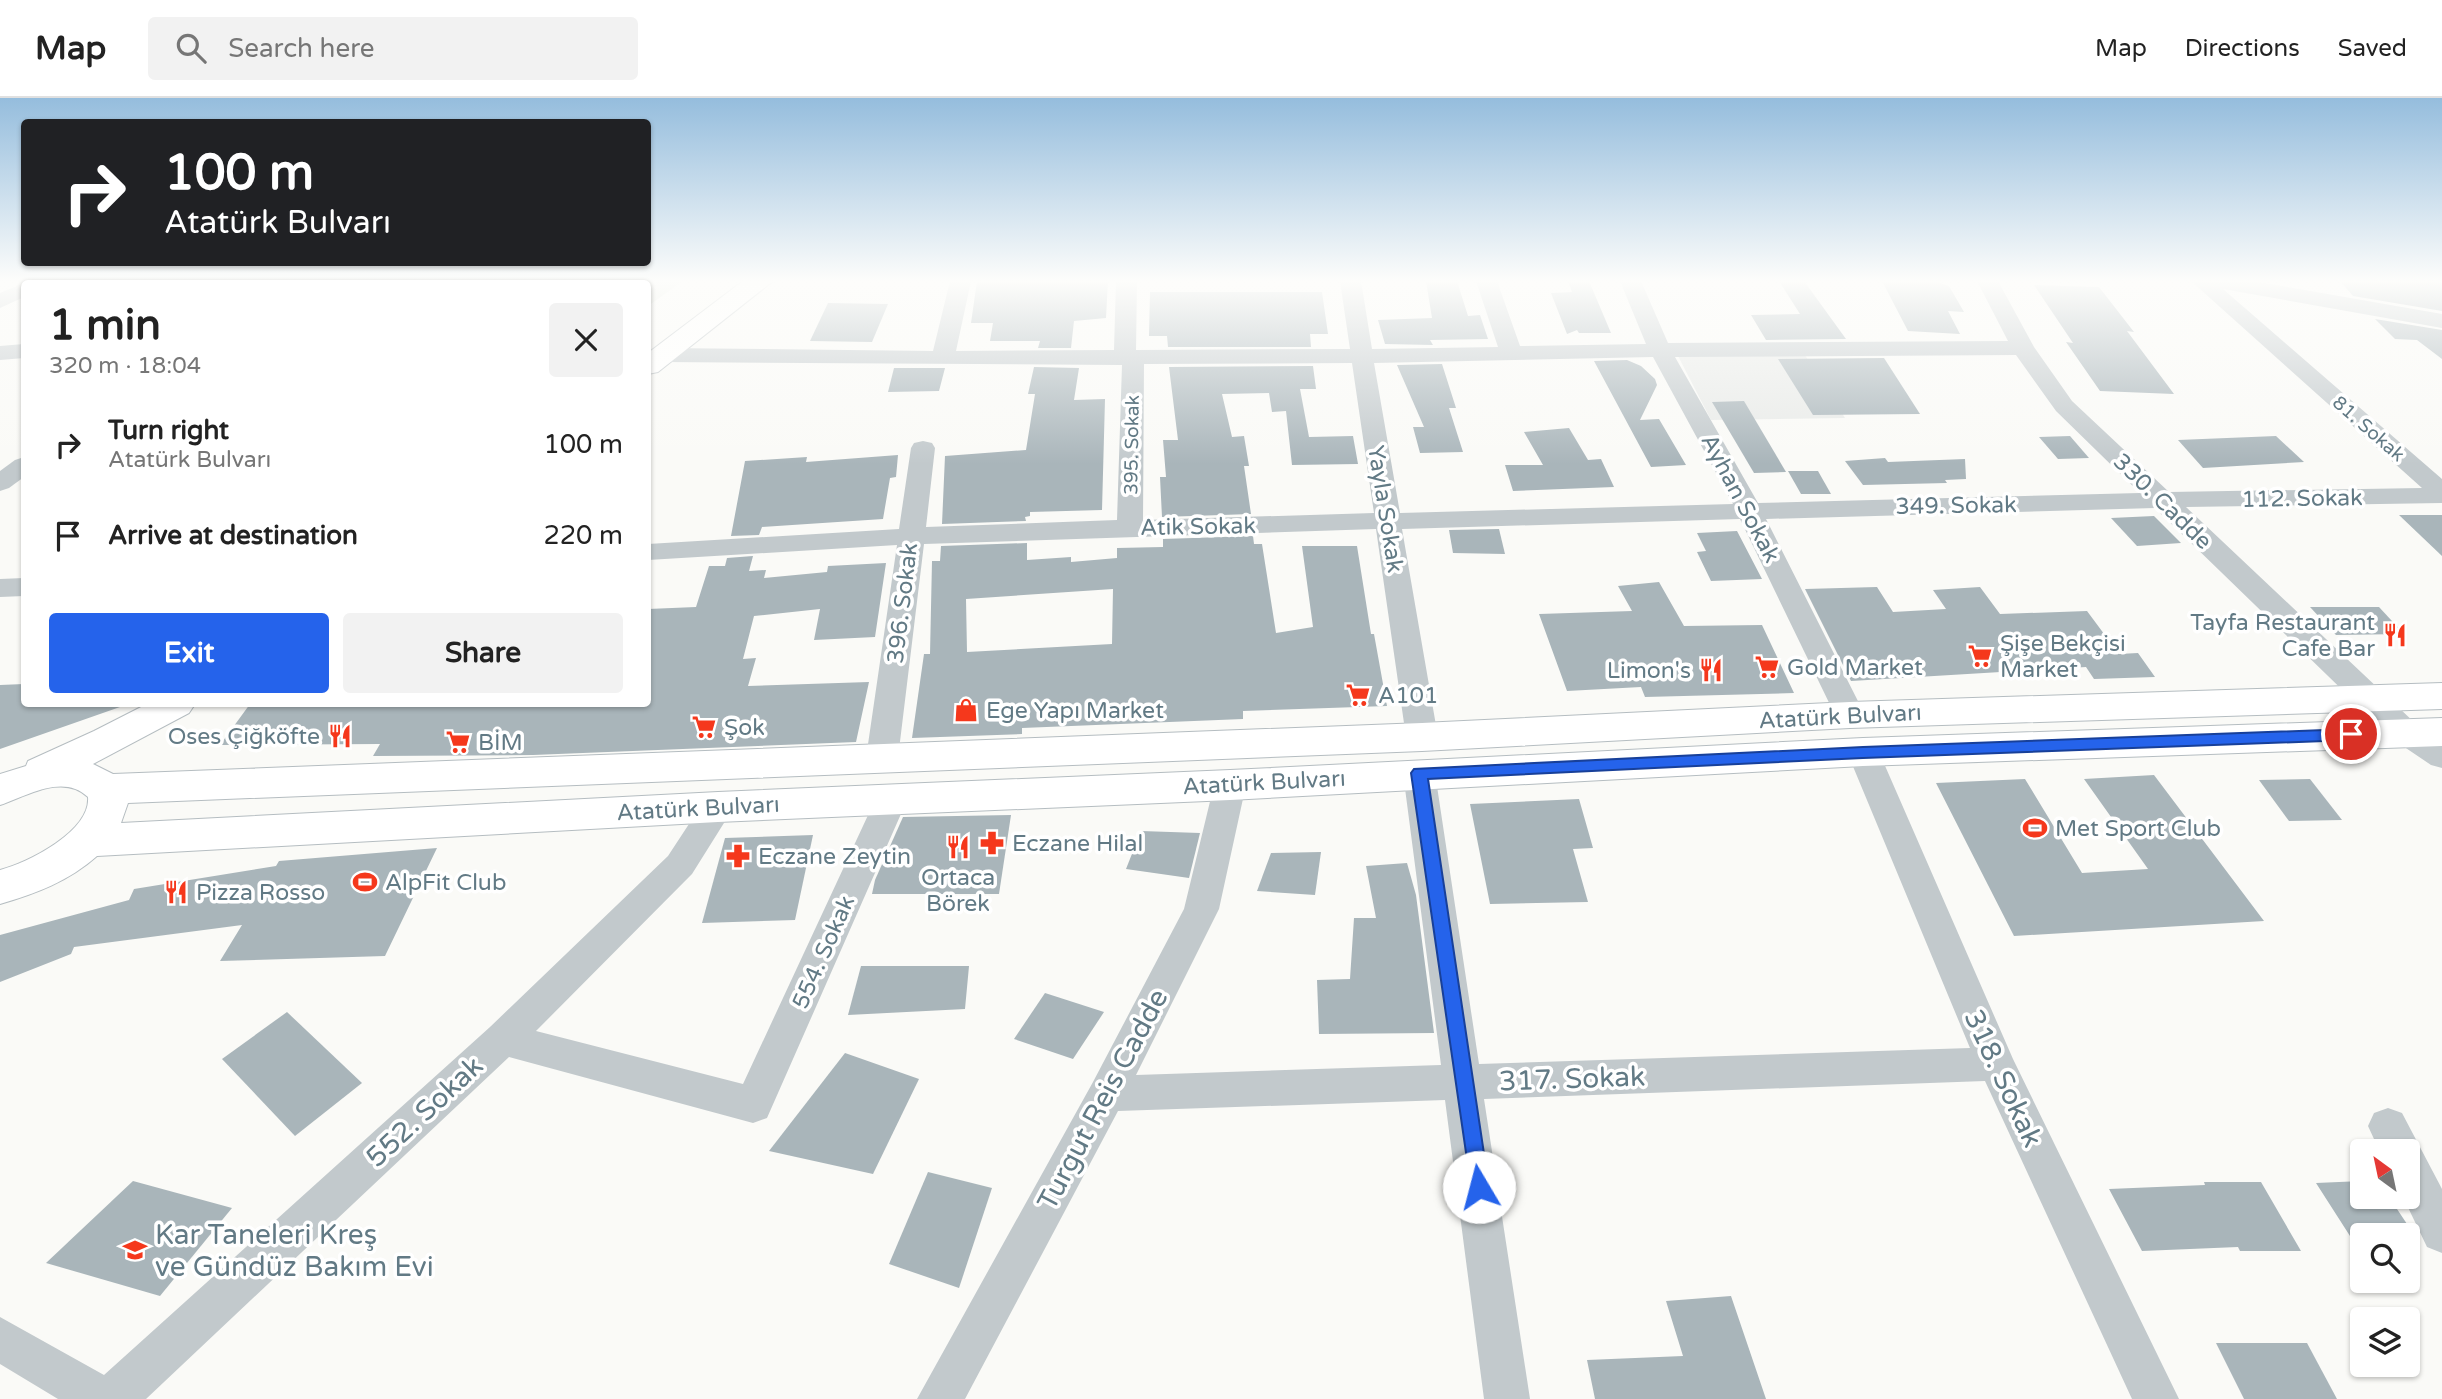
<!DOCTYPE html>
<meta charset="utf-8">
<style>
body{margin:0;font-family:"Varela Round",sans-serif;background:#f2f2f2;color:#222;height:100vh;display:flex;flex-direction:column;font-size:26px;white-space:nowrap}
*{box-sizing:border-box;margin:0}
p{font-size:23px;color:#767676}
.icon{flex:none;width:38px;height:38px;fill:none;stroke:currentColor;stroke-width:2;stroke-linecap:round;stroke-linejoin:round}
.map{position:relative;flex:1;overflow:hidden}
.side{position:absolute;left:21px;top:182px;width:630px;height:427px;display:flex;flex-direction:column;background:#fff;border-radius:7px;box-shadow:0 2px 5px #0004}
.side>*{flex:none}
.banner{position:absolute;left:21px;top:21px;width:630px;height:147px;border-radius:7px;box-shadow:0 2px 5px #0004;background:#202124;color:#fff;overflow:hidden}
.needle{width:46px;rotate:327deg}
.tools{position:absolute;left:2350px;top:1041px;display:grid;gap:14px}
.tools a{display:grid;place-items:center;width:70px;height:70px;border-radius:7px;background:#fff;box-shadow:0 2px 5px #0004;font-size:35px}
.pin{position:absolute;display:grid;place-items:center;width:60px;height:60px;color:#fff;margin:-30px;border:4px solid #fff;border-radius:50%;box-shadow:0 2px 7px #0007}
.me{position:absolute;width:77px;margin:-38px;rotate:352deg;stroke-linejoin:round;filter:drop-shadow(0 0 5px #0008)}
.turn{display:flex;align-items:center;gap:24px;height:147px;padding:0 28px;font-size:32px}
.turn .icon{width:91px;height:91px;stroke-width:2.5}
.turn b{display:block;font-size:49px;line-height:60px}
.round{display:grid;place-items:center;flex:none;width:74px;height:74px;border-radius:7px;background:#f2f2f2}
.overview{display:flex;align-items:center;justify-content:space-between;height:119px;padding:0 28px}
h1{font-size:42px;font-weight:700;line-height:52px}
.primary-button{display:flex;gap:14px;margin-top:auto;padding:14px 28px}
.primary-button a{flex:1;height:80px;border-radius:7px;background:#2563eb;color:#fff;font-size:28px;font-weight:700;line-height:80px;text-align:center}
.primary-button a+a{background:#f2f2f2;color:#222}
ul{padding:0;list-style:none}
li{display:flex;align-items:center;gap:21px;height:91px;padding:0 28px}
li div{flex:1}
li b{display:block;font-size:26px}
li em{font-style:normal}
header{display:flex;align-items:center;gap:42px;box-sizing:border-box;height:98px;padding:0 35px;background:#fff;border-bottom:2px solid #e0e0e0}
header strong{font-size:33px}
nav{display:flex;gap:38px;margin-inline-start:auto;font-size:24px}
.search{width:490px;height:63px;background:#f2f2f2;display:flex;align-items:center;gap:18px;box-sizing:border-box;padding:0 24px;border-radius:7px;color:#767676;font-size:26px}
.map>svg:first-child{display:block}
.built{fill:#e8eae8}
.green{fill:#dae0d6}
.building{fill:#a9b5ba;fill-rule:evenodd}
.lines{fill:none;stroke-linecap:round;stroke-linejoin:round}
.secondary-casing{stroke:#b5bdc1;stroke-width:2}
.street{fill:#c2c9cc;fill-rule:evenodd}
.secondary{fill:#fff;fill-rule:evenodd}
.route{fill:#2563eb;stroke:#184099;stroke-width:2}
.labels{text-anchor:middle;stroke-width:7;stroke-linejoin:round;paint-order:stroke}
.far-street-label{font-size:19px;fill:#627a85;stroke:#fff}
.street-label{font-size:23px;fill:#627a85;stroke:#fff}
.poi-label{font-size:23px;fill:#627a85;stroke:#fff;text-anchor:start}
.near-street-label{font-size:28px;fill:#627a85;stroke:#fff}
.near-poi-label{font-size:28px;fill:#627a85;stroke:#fff;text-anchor:start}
</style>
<header>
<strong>Map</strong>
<div class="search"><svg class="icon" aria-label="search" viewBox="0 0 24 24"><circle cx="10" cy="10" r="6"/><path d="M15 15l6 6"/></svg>Search here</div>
<nav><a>Map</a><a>Directions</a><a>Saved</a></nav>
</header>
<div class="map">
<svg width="2442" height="1301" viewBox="0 0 2442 1301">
<rect width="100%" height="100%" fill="#fafaf7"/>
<path class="built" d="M 1803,254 L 1845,320 L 1711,322 L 1677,256 Z"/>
<path class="green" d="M 475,183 L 683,183 L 648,208 L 648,186 L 471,185 Z"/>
<g class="building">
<path d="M 977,183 L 1108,183 L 1106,220 L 1074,223 L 1071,250 L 1038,250 L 1040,243 L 990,243 L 993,225 L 971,225 Z"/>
<path d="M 1426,183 L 1457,183 L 1468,218 L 1480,217 L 1488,241 L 1430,242 L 1433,247 L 1385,246 L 1378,222 L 1432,220 Z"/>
<path d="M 1568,183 L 1589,183 L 1611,235 L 1579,235 L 1577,232 L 1567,236 L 1551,195 L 1572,194 Z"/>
<path d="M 1779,183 L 1804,183 L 1846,241 L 1766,242 L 1751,217 L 1800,216 Z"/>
<path d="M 1882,183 L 1934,183 L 1949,188 L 1964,214 L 1948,213 L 1960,236 L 1908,233 Z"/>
<path d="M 2340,183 L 2442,183 L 2442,213 L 2353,198 Z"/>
<path d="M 2034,187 L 2099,189 L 2134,234 L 2127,233 L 2174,296 L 2100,293 L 2066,244 L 2073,245 Z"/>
<path d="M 1150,194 L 1322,194 L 1328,236 L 1310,236 L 1311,249 L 1168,249 L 1167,238 L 1149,238 Z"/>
<path d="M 828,205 L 888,206 L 872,244 L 810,243 Z"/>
<path d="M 2375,221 L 2442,232 L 2442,261 L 2417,242 L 2395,241 Z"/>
<path d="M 1884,260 L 1920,316 L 1813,317 L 1778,261 Z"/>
<path d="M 1627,262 L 1641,268 L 1655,281 L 1657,287 L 1640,322 L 1659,321 L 1686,367 L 1651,369 L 1594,263 Z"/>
<path d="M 1442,266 L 1456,310 L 1449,310 L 1463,354 L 1420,355 L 1413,329 L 1424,329 L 1397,267 Z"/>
<path d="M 1313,268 L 1316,291 L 1300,291 L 1309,339 L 1353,338 L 1358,366 L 1292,367 L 1286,313 L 1272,314 L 1269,295 L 1222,296 L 1232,339 L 1244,338 L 1249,368 L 1244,368 L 1251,416 L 1162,419 L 1160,379 L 1166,379 L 1163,342 L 1178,342 L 1169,269 Z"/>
<path d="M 1034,269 L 1079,270 L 1074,302 L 1105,301 L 1102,412 L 1030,414 L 1030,418 L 1025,419 L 1026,423 L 942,426 L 945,358 L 1026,352 L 1035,296 L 1028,296 Z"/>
<path d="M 894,270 L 945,270 L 939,293 L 888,294 Z"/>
<path d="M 1744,303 L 1786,374 L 1754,375 L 1712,304 Z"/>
<path d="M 1569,330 L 1588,362 L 1601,361 L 1614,389 L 1513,393 L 1505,367 L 1543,367 L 1524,334 Z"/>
<path d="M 2070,338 L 2089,360 L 2058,361 L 2039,339 Z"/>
<path d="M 2276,338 L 2304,364 L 2203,370 L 2178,342 Z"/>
<path d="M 898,357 L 896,379 L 890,380 L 883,421 L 762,429 L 759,437 L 731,438 L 745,363 L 807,359 L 806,364 Z"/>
<path d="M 1885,360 L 1888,364 L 1965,361 L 1966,381 L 1945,382 L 1947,385 L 1863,387 L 1845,363 Z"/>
<path d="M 1788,373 L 1818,373 L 1831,396 L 1801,396 Z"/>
<path d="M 2399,417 L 2442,417 L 2442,458 Z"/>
<path d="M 2154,418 L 2181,445 L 2137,448 L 2111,420 Z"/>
<path d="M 1499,431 L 1505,456 L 1453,455 L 1449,432 Z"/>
<path d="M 1737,433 L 1762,481 L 1711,483 L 1697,454 L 1706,453 L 1697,435 Z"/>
<path d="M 1253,438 L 1254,446 L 1262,446 L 1276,535 L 1313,529 L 1302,448 L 1357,448 L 1371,536 L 1374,536 L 1387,608 L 1243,613 L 1243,621 L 1022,630 L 1022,636 L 912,640 L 924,556 L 930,556 L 932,463 L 940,463 L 941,448 L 1027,445 L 1027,462 L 1071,459 L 1071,464 L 1117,460 L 1117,450 L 1163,449 L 1163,441 ZM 1113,491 L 1112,546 L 967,554 L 966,501 Z"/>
<path d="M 753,458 L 749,473 L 766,472 L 764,480 L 827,474 L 828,468 L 886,465 L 875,539 L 814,542 L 820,511 L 754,518 L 743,561 L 756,560 L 748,588 L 869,584 L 856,644 L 533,657 L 373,658 L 380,646 L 220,647 L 250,606 L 648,606 L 648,511 L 696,509 L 709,468 L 725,468 L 727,460 Z"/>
<path d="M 1659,484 L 1684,528 L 1762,527 L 1794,595 L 1645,599 L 1641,589 L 1567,593 L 1539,516 L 1632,513 L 1618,488 Z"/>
<path d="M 1877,489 L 1893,514 L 1946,511 L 1933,492 L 1980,489 L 2000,516 L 2087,513 L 2119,556 L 2138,555 L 2155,579 L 2094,581 L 2086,569 L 1851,583 L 1805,491 Z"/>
<path d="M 2310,509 L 2379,509 L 2404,536 L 2336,537 Z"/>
<path d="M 24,586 L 24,606 L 120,606 L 120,609 L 0,651 L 0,587 Z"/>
<path d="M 2154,677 L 2264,823 L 2014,838 L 1936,685 L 2025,681 L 2082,775 L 2148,771 L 2084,681 Z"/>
<path d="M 2310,681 L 2342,722 L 2289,723 L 2259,682 Z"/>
<path d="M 1579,701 L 1593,750 L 1573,751 L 1588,804 L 1490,806 L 1470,706 Z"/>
<path d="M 1011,717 L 999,796 L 872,796 L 875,782 L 903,719 Z"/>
<path d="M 1141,733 L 1200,735 L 1189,780 L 1126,771 Z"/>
<path d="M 813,737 L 795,822 L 702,825 L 725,740 Z"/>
<path d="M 437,750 L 385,858 L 220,863 L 242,827 L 74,849 L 71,856 L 0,884 L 0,837 L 129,802 L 134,791 L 276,768 L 279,763 Z"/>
<path d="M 1321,754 L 1315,797 L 1257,793 L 1271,755 Z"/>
<path d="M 1407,765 L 1416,797 L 1434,935 L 1319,936 L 1317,882 L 1350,881 L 1354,820 L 1376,820 L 1366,768 Z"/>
<path d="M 861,868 L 969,868 L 965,911 L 848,917 Z"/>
<path d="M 1045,895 L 1104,914 L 1073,961 L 1014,941 Z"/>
<path d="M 287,914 L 362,985 L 295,1038 L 222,961 Z"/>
<path d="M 845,955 L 919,981 L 873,1076 L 769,1053 Z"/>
<path d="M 928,1074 L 992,1090 L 959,1190 L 889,1166 Z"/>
<path d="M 133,1083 L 232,1110 L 160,1198 L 46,1165 Z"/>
<path d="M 2362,1083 L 2362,1099 L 2389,1099 L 2415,1138 L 2350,1138 L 2316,1085 Z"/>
<path d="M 2204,1084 L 2261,1084 L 2301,1153 L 2240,1153 L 2238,1149 L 2142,1153 L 2109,1091 L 2205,1087 Z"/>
<path d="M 1731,1198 L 1766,1301 L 1595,1301 L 1587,1262 L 1683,1258 L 1666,1203 Z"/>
<path d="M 2216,1245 L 2307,1245 L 2337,1301 L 2244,1301 Z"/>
</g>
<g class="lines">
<g class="secondary-casing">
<g id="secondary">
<path d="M 743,183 L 773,183 L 658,274 L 648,276 L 648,255 Z"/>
<path d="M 2442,585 L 2442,611 L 1850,630 L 1422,653 L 128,705 L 121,725 L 718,694 L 1230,672 L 1863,640 L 2442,620 L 2442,648 L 1863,668 L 1230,702 L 718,724 L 97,758 C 69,783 35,796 0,806 L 0,772 C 28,765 91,733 88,699 C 63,675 27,698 0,707 L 0,676 L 26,668 L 28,663 L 94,633 L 147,606 L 195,606 L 189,615 L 93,666 L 113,676 L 1422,625 L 1850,604 Z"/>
</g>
</g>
<g class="street">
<path d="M 189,183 L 211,183 L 188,186 Z"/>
<path d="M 950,183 L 971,183 L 956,253 L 1114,252 L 1116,183 L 1137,183 L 1136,252 L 1350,251 L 1340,183 L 1361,183 L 1372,251 L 1498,249 L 1476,183 L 1497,183 L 1520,248 L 1646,246 L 1620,183 L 1641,183 L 1668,245 L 2008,243 L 1977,183 L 1998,183 L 2034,249 L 2072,303 L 2169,394 L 2422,390 L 2191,183 L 2253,183 L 2442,216 L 2442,230 L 2223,191 L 2442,381 L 2442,405 L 2186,409 L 2416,626 L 2442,643 L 2442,670 L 2431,667 L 2394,642 L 2155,410 L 1766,421 L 1865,617 L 1861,625 L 1850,628 L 1839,625 L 1835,617 L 1740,421 L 1402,431 L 1438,639 L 1433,647 L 1422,650 L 1411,647 L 1406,639 L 1376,431 L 924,446 L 898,660 L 893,668 L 882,671 L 871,668 L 866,660 L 897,447 L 648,462 L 648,446 L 899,431 L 911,350 L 914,345 L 923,343 L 932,345 L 935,350 L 926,429 L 1117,422 L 1122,267 L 663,264 L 655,262 L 652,257 L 655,252 L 663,250 L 933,253 ZM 2016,257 L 2056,313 L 2140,395 L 1758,405 L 1675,259 ZM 1653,259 L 1733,406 L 1400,415 L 1374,265 ZM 1352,265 L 1374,415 L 1143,422 L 1144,266 Z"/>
<path d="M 24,185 L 27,186 L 24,186 L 24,199 L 0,210 L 0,195 Z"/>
<path d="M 24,246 L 24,260 L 0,262 L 0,248 Z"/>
<path d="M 24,359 L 24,379 L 9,390 L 0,393 L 0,373 L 15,362 Z"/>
<path d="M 24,480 L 24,498 L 0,499 L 0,481 Z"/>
<path d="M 1863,643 L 1874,646 L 1879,654 L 2013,961 L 2179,1301 L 2132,1301 L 1985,983 L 1484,1001 L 1530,1301 L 1484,1301 L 1445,1002 L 1118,1013 L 965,1301 L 917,1301 L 1093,984 L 1184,811 L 1214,687 L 1219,679 L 1230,675 L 1241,679 L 1246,687 L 1219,811 L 1136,977 L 1441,967 L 1403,675 L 1408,667 L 1419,663 L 1430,667 L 1435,675 L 1479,966 L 1970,950 L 1847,654 L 1852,646 Z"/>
<path d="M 892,688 L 904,691 L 908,700 L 767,1020 L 753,1025 L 509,959 L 146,1301 L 58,1301 L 0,1266 L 0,1219 L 104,1277 L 490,929 L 668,758 L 706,700 L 718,697 L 730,700 L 734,709 L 692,776 L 536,933 L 743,986 L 876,700 L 880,691 Z"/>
<path d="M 2388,1010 L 2402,1015 L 2442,1091 L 2442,1155 L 2427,1149 L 2403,1099 L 2408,1099 L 2408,1054 L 2380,1054 L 2368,1028 L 2374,1015 Z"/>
</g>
<use href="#secondary" class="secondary"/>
</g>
<linearGradient id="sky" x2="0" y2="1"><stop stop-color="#95bddd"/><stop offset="0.5" stop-color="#fdfdfb"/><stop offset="1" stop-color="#fdfdfb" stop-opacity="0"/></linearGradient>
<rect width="2442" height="366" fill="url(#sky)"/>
<path class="route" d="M 2351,631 L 2359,636 L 2351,642 L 1863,660 L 1428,681 L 1489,1089 L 1486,1096 L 1479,1099 L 1472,1096 L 1411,675 L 1414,671 L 1863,649 Z"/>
<defs>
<g id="restaurant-bare" transform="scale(1.89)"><path d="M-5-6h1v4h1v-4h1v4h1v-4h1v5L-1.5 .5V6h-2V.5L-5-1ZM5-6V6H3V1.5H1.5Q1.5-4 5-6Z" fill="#f5381c" stroke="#fff" stroke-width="2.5" paint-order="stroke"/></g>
<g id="supermarket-bare" transform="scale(1.89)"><path d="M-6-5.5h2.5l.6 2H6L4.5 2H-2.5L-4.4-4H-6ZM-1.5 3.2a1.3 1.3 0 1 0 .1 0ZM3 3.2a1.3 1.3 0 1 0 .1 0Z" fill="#f5381c" stroke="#fff" stroke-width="2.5" paint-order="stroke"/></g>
<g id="shop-bare" transform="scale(1.89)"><path d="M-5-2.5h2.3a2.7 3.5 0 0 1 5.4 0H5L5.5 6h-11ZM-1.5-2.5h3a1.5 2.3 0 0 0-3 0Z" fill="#f5381c" stroke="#fff" stroke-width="2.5" paint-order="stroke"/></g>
<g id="stadium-bare" transform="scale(1.89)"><path d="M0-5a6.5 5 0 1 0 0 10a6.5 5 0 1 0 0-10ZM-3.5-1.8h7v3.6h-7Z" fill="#f5381c" stroke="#fff" stroke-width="2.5" paint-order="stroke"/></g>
<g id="pharmacy-bare" transform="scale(1.89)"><path d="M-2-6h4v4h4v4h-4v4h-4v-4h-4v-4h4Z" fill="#f5381c" stroke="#fff" stroke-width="2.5" paint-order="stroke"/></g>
<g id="school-bare" transform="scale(1.89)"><path d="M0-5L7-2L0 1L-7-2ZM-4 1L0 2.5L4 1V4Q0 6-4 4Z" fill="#f5381c" stroke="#fff" stroke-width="2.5" paint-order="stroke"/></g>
</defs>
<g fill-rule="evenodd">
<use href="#restaurant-bare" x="2395" y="537"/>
<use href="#supermarket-bare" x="1980" y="558"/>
<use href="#supermarket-bare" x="1767" y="569"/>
<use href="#restaurant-bare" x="1711" y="572"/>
<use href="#supermarket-bare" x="1358" y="597"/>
<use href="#shop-bare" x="966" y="612"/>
<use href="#supermarket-bare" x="704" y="629"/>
<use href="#restaurant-bare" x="340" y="638"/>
<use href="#supermarket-bare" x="458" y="644"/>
<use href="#stadium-bare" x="2035" y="730"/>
<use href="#pharmacy-bare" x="992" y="745"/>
<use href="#restaurant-bare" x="958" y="749"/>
<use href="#pharmacy-bare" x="738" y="758"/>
<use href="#stadium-bare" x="365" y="784"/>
<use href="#restaurant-bare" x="176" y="794"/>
<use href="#school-bare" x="135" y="1152"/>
</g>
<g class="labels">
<g class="far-street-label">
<text transform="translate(2369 330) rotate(41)" y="7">81. Sokak</text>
<text transform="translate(1131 347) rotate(-89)" y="7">395. Sokak</text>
</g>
<g class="street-label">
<text transform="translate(1741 400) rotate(62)" y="8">Ayhan Sokak</text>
<text transform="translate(2302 400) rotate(-1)" y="8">112. Sokak</text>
<text transform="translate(2163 403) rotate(44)" y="8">330. Cadde</text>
<text transform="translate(1956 407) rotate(-1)" y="8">349. Sokak</text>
<text transform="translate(1386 411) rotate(81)" y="8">Yayla Sokak</text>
<text transform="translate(1198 428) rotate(-1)" y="8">Atik Sokak</text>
<text transform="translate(902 505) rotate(-83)" y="8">396. Sokak</text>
<text transform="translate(1840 618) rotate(-3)" y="8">Atatürk Bulvarı</text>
<text transform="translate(1264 684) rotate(-3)" y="8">Atatürk Bulvarı</text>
<text transform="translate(698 710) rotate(-3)" y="8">Atatürk Bulvarı</text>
<text transform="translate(823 854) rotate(-66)" y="8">554. Sokak</text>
</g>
<g class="poi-label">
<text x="2375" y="532" text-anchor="end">Tayfa Restaurant<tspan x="2375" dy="26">Cafe Bar</tspan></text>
<text x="2000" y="553">Şişe Bekçisi<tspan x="2000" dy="26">Market</tspan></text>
<text x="1787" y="577">Gold Market</text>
<text x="1691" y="580" text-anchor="end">Limon's</text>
<text x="1378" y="605">A101</text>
<text x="986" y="620">Ege Yapı Market</text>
<text x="724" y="637">Şok</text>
<text x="320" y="646" text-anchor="end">Oses Çiğköfte</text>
<text x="478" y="652">BİM</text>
<text x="2055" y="738">Met Sport Club</text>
<text x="1012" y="753">Eczane Hilal</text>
<text x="758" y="766">Eczane Zeytin</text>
<text x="958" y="787" text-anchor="middle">Ortaca<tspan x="958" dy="26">Börek</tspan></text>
<text x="385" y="792">AlpFit Club</text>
<text x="196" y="802">Pizza Rosso</text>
</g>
<g class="near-street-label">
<text transform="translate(1572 980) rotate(-2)" y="10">317. Sokak</text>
<text transform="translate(2004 980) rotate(65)" y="10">318. Sokak</text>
<text transform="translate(1102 1001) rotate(-62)" y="10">Turgut Reis Cadde</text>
<text transform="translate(424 1013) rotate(-43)" y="10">552. Sokak</text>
</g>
<g class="near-poi-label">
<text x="155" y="1146">Kar Taneleri Kreş<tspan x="155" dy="32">ve Gündüz Bakım Evi</tspan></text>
</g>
</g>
</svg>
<div class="tools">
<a><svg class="needle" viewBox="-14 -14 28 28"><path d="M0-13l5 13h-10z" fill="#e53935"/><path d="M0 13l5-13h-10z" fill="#767676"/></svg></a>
<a><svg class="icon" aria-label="search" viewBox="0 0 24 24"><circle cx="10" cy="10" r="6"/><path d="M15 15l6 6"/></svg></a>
<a><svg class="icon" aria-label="layers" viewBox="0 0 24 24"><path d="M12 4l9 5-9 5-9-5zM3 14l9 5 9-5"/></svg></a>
</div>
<div class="pin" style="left:2351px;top:636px;background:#d93025"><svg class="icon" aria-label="arrive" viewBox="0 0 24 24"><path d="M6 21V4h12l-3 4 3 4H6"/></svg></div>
<svg class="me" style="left:1479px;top:1089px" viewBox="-20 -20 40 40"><circle r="19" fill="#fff"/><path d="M0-13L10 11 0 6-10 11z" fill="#2563eb"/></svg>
<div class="banner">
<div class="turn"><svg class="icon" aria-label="right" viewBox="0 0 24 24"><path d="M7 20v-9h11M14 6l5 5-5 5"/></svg><div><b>100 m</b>Atatürk Bulvarı</div></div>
</div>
<section class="side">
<div class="overview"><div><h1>1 min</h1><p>320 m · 18:04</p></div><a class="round"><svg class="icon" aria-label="close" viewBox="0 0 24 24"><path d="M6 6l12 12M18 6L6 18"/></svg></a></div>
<ul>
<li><svg class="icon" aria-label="right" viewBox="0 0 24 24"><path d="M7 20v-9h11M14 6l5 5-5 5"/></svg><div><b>Turn right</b><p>Atatürk Bulvarı</p></div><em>100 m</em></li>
<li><svg class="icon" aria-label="arrive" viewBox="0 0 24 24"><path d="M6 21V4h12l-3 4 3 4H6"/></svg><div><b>Arrive at destination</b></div><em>220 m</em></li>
</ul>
<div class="primary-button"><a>Exit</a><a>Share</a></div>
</section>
</div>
